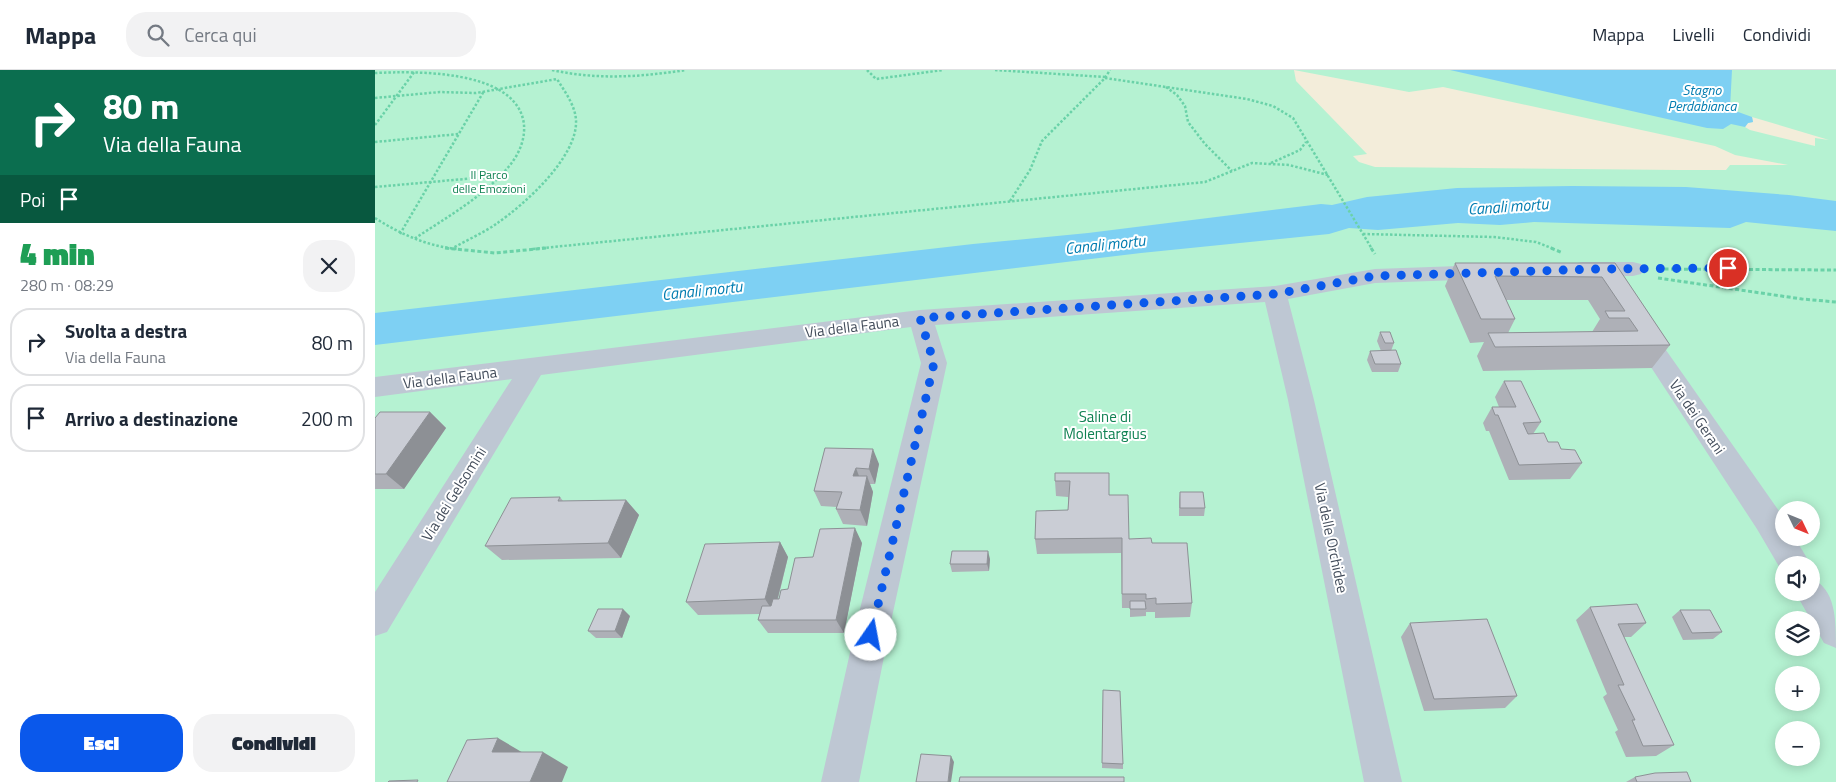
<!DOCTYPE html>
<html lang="it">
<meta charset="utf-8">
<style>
body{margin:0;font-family:"Titillium Web",sans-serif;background:#f2f2f3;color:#1f2937;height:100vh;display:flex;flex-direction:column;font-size:19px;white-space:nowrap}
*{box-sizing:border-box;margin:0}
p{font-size:16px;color:#747a83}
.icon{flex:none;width:28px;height:28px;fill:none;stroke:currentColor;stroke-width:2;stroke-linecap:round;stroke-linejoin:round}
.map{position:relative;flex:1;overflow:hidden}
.drawer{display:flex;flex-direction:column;background:#fff;width:375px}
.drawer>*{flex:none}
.top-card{background:#0b6e4f;color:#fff;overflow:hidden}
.needle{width:32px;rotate:133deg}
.fabs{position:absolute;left:1400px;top:431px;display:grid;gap:10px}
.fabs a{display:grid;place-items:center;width:45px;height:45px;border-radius:50%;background:#fff;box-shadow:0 2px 12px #0003;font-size:25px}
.pin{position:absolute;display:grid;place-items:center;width:42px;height:42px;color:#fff;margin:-21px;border:2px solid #fff;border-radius:50%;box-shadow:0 1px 5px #0007}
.me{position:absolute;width:55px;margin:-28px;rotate:12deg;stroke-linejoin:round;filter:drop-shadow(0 0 4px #0008)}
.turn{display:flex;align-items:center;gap:18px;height:105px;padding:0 20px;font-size:22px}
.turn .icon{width:65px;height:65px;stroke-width:2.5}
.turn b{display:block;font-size:35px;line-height:42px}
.then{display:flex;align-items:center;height:48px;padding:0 20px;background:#0003;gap:10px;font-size:19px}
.round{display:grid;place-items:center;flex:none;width:52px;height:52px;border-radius:20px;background:#f2f2f3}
.summary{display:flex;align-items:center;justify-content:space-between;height:85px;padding:0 20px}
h1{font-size:30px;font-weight:800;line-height:38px;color:#1e9e55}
.action{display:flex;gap:10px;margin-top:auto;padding:10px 20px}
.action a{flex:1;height:58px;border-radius:20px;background:#0a58eb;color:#fff;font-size:20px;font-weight:800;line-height:58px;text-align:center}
.action a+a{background:#f2f2f3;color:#1f2937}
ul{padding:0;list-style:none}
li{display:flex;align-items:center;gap:15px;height:68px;margin:0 10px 8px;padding:0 10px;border:2px solid #e0e1e3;border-radius:20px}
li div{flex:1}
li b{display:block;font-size:19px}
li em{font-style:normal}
header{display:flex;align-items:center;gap:30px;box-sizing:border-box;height:70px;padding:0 25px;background:#fff;border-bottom:1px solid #e0e1e3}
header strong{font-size:24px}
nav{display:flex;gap:28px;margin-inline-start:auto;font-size:18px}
.search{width:350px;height:45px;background:#f2f2f3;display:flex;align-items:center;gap:12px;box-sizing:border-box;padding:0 18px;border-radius:20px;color:#747a83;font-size:19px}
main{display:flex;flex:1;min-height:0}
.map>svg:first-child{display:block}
.green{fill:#b5f2d2;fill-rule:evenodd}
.sand{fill:#f3edda}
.water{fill:#7ed0f3}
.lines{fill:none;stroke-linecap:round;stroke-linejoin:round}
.path-far1{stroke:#6ad2a8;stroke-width:2.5;stroke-dasharray:2.5 2;stroke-linecap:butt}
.path{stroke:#6ad2a8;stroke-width:3;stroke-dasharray:4 2.5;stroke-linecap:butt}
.minor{fill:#bec7d3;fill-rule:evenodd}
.wall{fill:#aeb0b7;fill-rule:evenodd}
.shaded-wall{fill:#8d9095}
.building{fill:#cacdd5;stroke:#8d9095}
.route{stroke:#0a58eb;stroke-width:9;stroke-dasharray:0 16.2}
.labels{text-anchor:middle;stroke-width:4;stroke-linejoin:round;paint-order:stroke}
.far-park-label{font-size:12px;fill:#0f8152;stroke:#fff}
.far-water-label{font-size:14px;font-style:italic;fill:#017cb0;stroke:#fff}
.street-label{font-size:15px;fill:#434d5b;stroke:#fff}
.park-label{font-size:15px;fill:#0f8152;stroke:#fff}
.water-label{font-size:16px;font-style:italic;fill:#017cb0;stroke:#fff}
</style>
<header>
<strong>Mappa</strong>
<div class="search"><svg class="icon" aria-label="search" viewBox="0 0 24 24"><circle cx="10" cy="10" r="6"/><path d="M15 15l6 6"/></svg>Cerca qui</div>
<nav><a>Mappa</a><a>Livelli</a><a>Condividi</a></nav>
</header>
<main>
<section class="drawer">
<div class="top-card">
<div class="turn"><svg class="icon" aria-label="right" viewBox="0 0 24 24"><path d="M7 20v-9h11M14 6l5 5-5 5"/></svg><div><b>80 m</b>Via della Fauna</div></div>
<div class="then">Poi<svg class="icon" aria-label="arrive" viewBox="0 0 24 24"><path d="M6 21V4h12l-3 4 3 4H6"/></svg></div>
</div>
<div class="summary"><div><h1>4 min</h1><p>280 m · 08:29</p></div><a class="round"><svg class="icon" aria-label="close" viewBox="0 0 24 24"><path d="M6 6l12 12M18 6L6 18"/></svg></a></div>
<ul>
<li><svg class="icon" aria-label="right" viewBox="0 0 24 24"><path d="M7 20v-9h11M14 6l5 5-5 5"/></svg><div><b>Svolta a destra</b><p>Via della Fauna</p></div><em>80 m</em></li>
<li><svg class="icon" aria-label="arrive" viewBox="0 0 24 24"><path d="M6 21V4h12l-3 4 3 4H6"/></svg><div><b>Arrivo a destinazione</b></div><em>200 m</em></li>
</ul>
<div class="action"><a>Esci</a><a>Condividi</a></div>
</section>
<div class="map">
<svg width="1461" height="712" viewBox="0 0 1461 712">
<rect width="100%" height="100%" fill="#efeceb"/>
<path class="green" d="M 0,0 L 1461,0 L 1461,712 L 0,712 ZM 1409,440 L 1436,440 L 1436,468 L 1409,468 ZM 1409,495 L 1436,495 L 1436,522 L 1409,522 ZM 1409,550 L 1436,550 L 1436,578 L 1409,578 ZM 1409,605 L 1436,605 L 1436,632 L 1409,632 ZM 1409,660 L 1436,660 L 1436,688 L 1409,688 Z"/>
<g class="sand">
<path d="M 919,0 L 1034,22 L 1068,17 L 1340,76 L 1360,85 L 1413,95 L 1355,95 L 1351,100 L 1303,100 L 1000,97 L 984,92 L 978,86 L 992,84 L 921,11 Z"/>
<path d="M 1377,47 L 1454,70 L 1440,68 L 1440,76 L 1375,60 L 1370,57 L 1373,53 L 1378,52 Z"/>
</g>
<g class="water">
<path d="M 1075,0 L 1357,0 L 1355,39 L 1377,47 L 1378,52 L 1373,53 L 1370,57 L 1356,54 L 1348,59 L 1332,58 Z"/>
<path d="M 1197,116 L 1311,117 L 1414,125 L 1461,131 L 1461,161 L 1371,152 L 1355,158 L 1159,152 L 1125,155 L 1083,153 L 1003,160 L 974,158 L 954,164 L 766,183 L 0,275 L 0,243 L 598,174 L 713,163 L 946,134 L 957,135 L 992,127 L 1082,118 Z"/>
</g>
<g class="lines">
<g class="path-far1">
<path d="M 177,0 C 222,10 266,7 311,0"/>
<path d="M 492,0 L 501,9 L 568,0"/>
<path d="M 620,0 L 730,7"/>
<path d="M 0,3 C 42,1 136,0 148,49 C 152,65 145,83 135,95 C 110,126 72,147 39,169"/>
<path d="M 730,8 L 872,29 L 898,36 L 918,48 L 997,179"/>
<path d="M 791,17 L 802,25 L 810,36 L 813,52 L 830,74 L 857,101"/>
<path d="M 0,28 L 65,22 L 101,23 L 182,9 C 190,22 200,35 201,50 C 203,87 149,135 121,154 C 108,163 92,170 78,178"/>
<path d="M 0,55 L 40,1"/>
<path d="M 0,72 L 84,64"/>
<path d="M 896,93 L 925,80 L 931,72"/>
<path d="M 0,117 L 123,106"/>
<path d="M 635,131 L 655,100 L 667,71 L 730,8 L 735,0"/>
<path d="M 0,148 C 25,164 52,176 82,179"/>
<path d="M 25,164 L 109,21"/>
<path d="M 988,164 L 1119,167 L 1161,172 L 1179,179"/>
<path d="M 158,179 L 830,112 L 877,93 L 914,95 L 953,105"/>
</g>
<g class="path">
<path d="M 70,178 L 120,183 L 171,178"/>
<path d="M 996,178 L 1000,184"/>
<path d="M 1176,178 L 1188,183"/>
<path d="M 1283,199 L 1461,200"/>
<path d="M 1283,208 L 1427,229 L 1461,232"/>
</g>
<g class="minor">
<path d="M 1207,192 L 1258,192 L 1266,194 L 1269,199 L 1266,204 L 1258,206 L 1207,206 L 1199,204 L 1196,199 L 1199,194 Z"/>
<path d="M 1112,195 L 1120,197 L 1124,202 L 1120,207 L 1112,209 L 1000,213 L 913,229 L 939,330 L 1027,712 L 989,712 L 913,330 L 890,232 L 560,255 L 572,293 L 517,547 L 484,712 L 446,712 L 483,547 L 546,293 L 536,257 L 166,305 L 12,562 L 0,566 L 0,522 L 137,309 L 0,327 L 0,307 L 545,240 L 900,216 L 1000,199 Z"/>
<path d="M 1263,251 L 1272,253 L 1404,441 L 1409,449 L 1409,468 L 1420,468 L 1436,495 L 1409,495 L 1409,505 L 1382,459 L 1251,259 L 1254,253 Z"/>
<path d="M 1436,508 C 1461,519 1461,550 1461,578 L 1449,573 L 1420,522 L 1436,522 Z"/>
</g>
</g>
<g class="wall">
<path d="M 1080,193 L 1240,193 L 1295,275 L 1277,298 L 1108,301 L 1102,286 L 1109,272 L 1095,273 L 1070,216 ZM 1131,230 L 1213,230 L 1225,249 L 1217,262 L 1133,263 L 1140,249 Z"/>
<path d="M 1005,262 L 1019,273 L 1016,281 L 1026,294 L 1023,302 L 997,302 L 992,290 L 995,281 L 1006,281 L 1002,271 Z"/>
<path d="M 1129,311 L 1166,352 L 1158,364 L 1186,379 L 1207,393 L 1195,409 L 1134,410 L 1114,361 L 1111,361 L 1108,353 L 1117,337 L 1124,337 L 1120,327 Z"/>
<path d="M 55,342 L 71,358 L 29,419 L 0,419 L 0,348 Z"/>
<path d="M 450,378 L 504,394 L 500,414 L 495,414 L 498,422 L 492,456 L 468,454 L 461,439 L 462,437 L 446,436 L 439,421 Z"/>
<path d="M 680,403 L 734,425 L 754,469 L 777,473 L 817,533 L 815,547 L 780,548 L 780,542 L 771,542 L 771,546 L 755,547 L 755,538 L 747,538 L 746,483 L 662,484 L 660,469 L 693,440 L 693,427 L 681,426 L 680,411 Z"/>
<path d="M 805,422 L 830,438 L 829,446 L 804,446 L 804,430 Z"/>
<path d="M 185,427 L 188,431 L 251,430 L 264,445 L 246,488 L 127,490 L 110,476 Z"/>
<path d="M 405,472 L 413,487 L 403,529 L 413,519 L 438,487 L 487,473 L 469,563 L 393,563 L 383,550 L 385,544 L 323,545 L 311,532 Z"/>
<path d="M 615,489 L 614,501 L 577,502 L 575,494 Z"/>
<path d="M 1215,537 L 1271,553 L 1256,567 L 1248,567 L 1299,675 L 1281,686 L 1251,687 L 1240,662 L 1243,660 L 1228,627 L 1232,624 L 1201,550 Z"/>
<path d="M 1305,540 L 1347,562 L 1338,569 L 1308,570 L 1297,547 Z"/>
<path d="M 255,546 L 247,568 L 221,568 L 213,561 Z"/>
<path d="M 1035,553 L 1142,626 L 1130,638 L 1049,641 L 1026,567 Z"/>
<path d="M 728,620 L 748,694 L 748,699 L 727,698 Z"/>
<path d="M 1260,707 L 1316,712 L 1251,712 Z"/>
</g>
<g class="shaded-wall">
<path d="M 55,342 L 71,358 L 29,419 L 11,404 Z"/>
<path d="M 498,379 L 504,394 L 500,414 L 494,399 Z"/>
<path d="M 481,398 L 487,414 L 478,406 Z"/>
<path d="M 492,406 L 498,422 L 492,456 L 485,440 Z"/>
<path d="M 251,430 L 264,445 L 246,488 L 233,473 Z"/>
<path d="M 480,458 L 487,473 L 469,563 L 461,550 Z"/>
<path d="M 405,472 L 413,487 L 399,543 L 390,529 Z"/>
<path d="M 613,481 L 615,489 L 614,501 L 612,494 Z"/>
<path d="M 248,539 L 255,546 L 247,568 L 240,561 Z"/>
<path d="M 123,668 L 150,684 L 117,682 Z"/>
<path d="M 168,682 L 193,697 L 187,712 L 155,712 Z"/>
<path d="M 576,686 L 579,692 L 576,712 L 573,712 Z"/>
</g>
<g class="building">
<path d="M 1080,193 L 1240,193 L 1295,275 L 1120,277 L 1113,263 L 1263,261 L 1254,248 L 1234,248 L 1230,241 L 1250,241 L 1227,207 L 1120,206 L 1140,249 L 1106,249 Z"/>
<path d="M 1005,262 L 1015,262 L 1019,273 L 1010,273 Z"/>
<path d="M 1021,280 L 1026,294 L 1000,294 L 995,281 Z"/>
<path d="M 1129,311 L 1146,311 L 1166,352 L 1148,353 L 1153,364 L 1169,363 L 1173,372 L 1183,372 L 1186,379 L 1200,380 L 1207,393 L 1144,395 L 1123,345 L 1120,345 L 1117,337 L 1141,337 Z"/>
<path d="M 5,342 L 55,342 L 11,404 L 0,404 L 0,348 Z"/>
<path d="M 450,378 L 498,379 L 494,399 L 481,398 L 478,406 L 492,406 L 485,440 L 461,439 L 467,422 L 439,421 Z"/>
<path d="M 680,403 L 734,403 L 734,425 L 753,425 L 754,469 L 776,468 L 777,473 L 812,473 L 817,533 L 781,534 L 781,528 L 771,529 L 771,524 L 747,524 L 747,468 L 660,469 L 661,441 L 693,440 L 695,411 L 680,411 Z"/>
<path d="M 805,422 L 828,422 L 830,438 L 805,438 Z"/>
<path d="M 185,427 L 183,431 L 251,430 L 233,473 L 110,476 L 136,428 Z"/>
<path d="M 480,458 L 461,550 L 383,550 L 387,536 L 396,536 L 398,529 L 404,529 L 406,520 L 413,519 L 420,488 L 438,487 L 445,459 Z"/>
<path d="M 405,472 L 390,529 L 311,532 L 330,474 Z"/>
<path d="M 577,481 L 613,481 L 612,494 L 575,494 Z"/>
<path d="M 755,531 L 770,531 L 771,539 L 755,539 Z"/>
<path d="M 1262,534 L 1271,553 L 1243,554 L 1299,675 L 1268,676 L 1257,650 L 1260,650 L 1243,615 L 1249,615 L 1215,537 Z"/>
<path d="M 223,539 L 248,539 L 240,561 L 213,561 Z"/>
<path d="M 1305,540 L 1335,540 L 1347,562 L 1317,563 Z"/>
<path d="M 1112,549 L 1142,626 L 1059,629 L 1035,553 Z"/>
<path d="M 728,620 L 745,621 L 748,694 L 727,693 Z"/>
<path d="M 123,668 L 117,682 L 168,682 L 155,712 L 72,712 L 92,670 Z"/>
<path d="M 546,684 L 576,686 L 573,712 L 541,712 Z"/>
<path d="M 1312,702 L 1316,712 L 1262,712 L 1260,707 L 1280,703 Z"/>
<path d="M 585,707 L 749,707 L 749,712 L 584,712 Z"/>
<path d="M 43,710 L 42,712 L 13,712 L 14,711 Z"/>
</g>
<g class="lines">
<path class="route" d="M 496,565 L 559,293 L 545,248 L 900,224 L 1000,206 L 1224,199 L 1353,198"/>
</g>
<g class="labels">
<g class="far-park-label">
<text x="114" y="109">Il Parco<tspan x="114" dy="14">delle Emozioni</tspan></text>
</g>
<g class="far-water-label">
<text x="1327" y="25">Stagno<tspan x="1327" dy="16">Perdabianca</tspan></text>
</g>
<g class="street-label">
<text transform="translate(477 257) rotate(-7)" y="5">Via della Fauna</text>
<text transform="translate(75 308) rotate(-7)" y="5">Via della Fauna</text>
<text transform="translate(1322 347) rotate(56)" y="5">Via dei Gerani</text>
<text transform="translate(79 424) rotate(-58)" y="5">Via dei Gelsomini</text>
<text transform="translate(956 468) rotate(78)" y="5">Via delle Orchidee</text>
</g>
<g class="park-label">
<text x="730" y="352">Saline di<tspan x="730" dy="17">Molentargius</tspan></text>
</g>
<g class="water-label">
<text transform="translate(1133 136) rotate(-4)" y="6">Canali mortu</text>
<text transform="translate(730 174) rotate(-6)" y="6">Canali mortu</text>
<text transform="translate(327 220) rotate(-6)" y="6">Canali mortu</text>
</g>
</g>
</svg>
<div class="fabs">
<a><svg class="needle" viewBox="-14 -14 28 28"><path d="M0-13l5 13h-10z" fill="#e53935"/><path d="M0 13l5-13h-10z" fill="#747a83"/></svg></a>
<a><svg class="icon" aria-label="sound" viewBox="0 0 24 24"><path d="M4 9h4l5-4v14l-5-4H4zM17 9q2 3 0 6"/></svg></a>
<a><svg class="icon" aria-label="layers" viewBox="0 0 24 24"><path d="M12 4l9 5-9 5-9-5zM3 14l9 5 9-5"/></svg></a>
<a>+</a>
<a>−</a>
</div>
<div class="pin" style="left:1353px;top:198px;background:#d93025"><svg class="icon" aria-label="arrive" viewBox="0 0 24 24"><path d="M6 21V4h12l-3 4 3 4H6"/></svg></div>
<svg class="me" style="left:496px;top:565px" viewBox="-20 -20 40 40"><circle r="19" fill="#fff"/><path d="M0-13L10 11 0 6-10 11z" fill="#0a58eb"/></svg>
</div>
</main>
